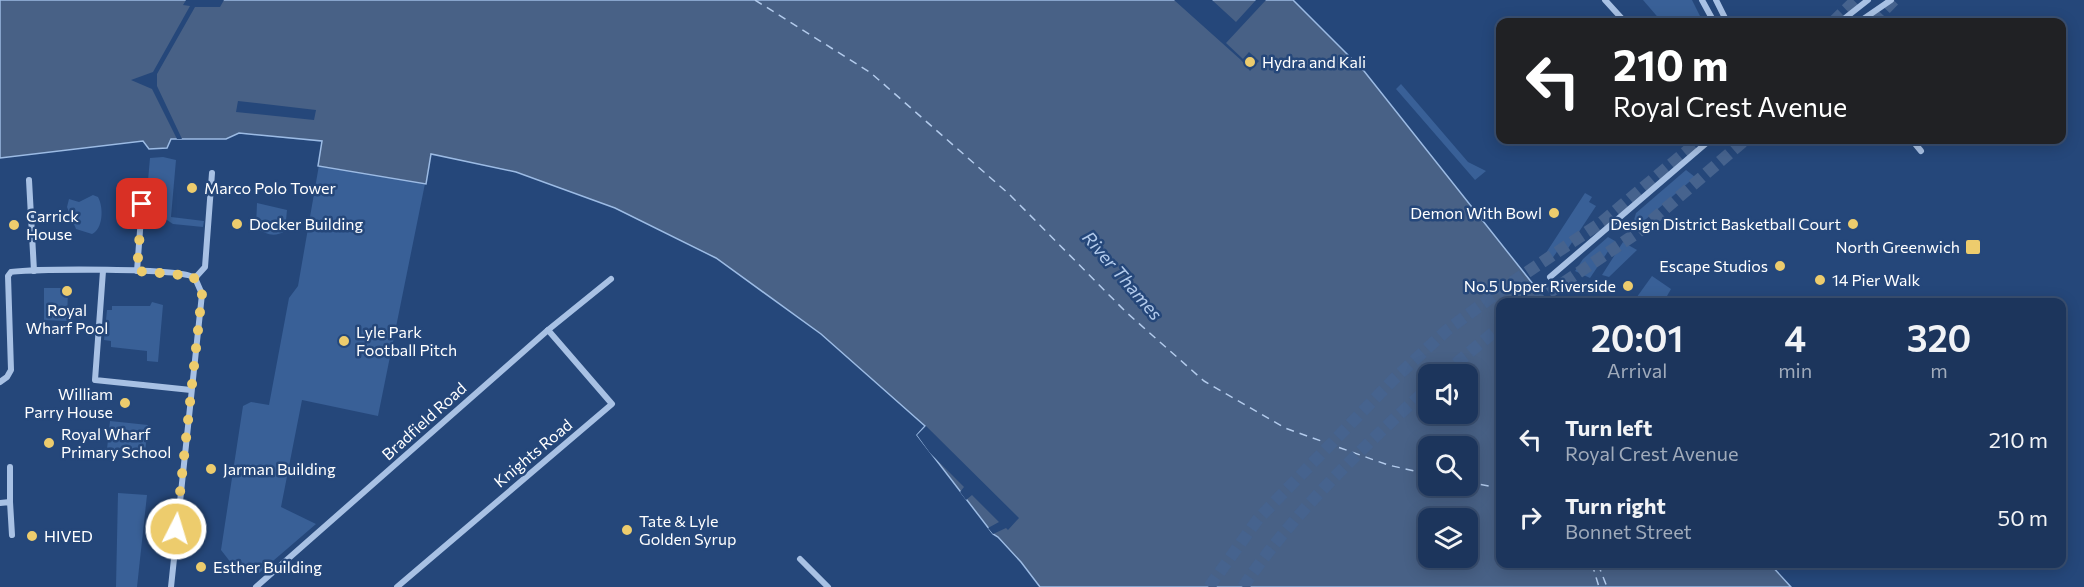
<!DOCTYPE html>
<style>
body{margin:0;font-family:Commissioner,sans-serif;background:#294065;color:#f1f3f6;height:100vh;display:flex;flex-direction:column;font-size:22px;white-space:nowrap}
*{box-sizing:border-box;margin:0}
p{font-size:20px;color:#a0abbb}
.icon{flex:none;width:33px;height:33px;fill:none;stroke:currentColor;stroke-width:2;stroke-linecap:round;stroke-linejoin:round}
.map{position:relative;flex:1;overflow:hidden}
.details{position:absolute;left:1496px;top:298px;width:570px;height:270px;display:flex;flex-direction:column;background:#1c355c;border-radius:12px;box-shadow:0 3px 15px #0003,0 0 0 2px #3a5072}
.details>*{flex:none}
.hud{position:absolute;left:1496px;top:18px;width:570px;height:126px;border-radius:12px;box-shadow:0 3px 15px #0003,0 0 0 2px #3a5072;background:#202124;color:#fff;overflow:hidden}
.tools{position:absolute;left:1418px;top:364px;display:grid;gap:12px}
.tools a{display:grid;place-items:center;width:60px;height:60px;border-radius:12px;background:#1c355c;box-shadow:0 3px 15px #0003,0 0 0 2px #3a5072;font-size:30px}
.pin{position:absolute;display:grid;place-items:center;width:51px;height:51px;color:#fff;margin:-26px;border-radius:12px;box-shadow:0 3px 9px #0006}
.me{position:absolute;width:66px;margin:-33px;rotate:5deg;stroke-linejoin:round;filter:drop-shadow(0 0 4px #0008)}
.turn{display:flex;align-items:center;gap:21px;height:126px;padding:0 18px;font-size:27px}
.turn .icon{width:78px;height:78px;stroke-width:2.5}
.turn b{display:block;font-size:42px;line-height:51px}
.eta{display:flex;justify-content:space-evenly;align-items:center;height:102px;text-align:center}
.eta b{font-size:36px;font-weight:600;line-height:42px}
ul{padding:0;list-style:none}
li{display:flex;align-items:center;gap:18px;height:78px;padding:0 18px}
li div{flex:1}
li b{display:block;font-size:22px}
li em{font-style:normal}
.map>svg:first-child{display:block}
.green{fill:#396097}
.water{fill:#486186;stroke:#9cbbe4;stroke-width:1.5;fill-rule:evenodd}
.pier{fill:#25477a}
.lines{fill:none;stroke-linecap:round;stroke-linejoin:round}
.ferry{stroke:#b3cbec;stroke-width:1.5;stroke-dasharray:8 6;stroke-linecap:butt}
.trunk-tunnel{stroke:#46638e;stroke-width:12;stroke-dasharray:12 6;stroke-linecap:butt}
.minor{stroke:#a8c1e4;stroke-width:6}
.route{stroke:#edcc6d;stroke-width:10;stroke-dasharray:0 18}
.poi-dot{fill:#edcc6d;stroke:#25477a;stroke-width:2}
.labels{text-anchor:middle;stroke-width:5;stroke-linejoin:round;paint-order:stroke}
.poi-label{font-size:16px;fill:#fff;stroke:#25477a;text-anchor:start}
.street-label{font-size:16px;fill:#fff;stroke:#25477a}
.water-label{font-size:18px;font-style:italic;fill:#b3cbec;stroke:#25477a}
</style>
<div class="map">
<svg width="2084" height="587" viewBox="0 0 2084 587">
<rect width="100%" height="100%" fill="#25477a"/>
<g class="green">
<path d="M 1643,0 L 1692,0 L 1703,22 L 1662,22 Z"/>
<path d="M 346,63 L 885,327 L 1040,587 L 1021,562 L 998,537 L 993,534 L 917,435 L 925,426 L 821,334 L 716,258 L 615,208 L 516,172 L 431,154 L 378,416 L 302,400 L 281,507 L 316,524 L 259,573 L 235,568 L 221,550 L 243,406 L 251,402 L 269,405 L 289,298 L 298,286 L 323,142 L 234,133 L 226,139 L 171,139 L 167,148 L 149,149 L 143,141 L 0,158 Z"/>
<path d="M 1401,84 L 1468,162 L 1486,171 L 1475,180 L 1396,89 Z"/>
<path d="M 163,157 L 176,160 L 171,217 L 204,221 L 203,227 L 173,224 L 164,218 L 145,214 L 150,158 Z"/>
<path d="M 1686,170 L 1695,177 L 1638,226 L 1634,220 L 1636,213 Z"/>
<path d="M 1585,193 L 1592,197 L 1589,202 L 1596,206 L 1565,253 L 1559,249 L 1551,260 L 1544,256 Z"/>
<path d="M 93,195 L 98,197 C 104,208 103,229 92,234 L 76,229 L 67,207 L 69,199 L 79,202 Z"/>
<path d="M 257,203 L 287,210 L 285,231 C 274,238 266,234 256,228 Z"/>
<path d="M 1608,237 L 1615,241 L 1590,278 L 1575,271 L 1583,259 Z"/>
<path d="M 1623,242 L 1637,250 L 1609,277 L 1602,275 Z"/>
<path d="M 1652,276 L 1671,289 L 1663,303 L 1634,301 Z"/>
<path d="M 44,288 L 68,288 L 67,321 L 44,320 Z"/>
<path d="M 152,302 L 163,305 L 158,362 L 147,361 L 147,351 L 111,347 L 111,341 L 104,340 L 107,310 L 112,310 L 112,306 L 150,306 Z"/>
<path d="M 110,421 L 148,425 L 145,453 L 107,449 Z"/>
<path d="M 118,493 L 147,495 L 137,587 L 116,587 Z"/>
</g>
<path class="water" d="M 0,0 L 1293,0 L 1364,71 L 1548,303 L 1500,303 L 1500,564 L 1770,564 L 1791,587 L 1040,587 L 1021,562 L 998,537 L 993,534 L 917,435 L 925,426 L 821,334 L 716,258 L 615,208 L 516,172 L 431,154 L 426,184 L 318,166 L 322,141 L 239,133 L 226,139 L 171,139 L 167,148 L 149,149 L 143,141 L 0,158 ZM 1428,375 L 1467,375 L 1467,414 L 1428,414 ZM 1428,447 L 1467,447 L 1467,486 L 1428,486 ZM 1428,519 L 1467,519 L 1467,558 L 1428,558 Z"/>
<g class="pier">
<path d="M 186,0 L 224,0 L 220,7 L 195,7 L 157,74 L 157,86 L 182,139 L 177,139 L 152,89 L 131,80 L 153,72 L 190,6 L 183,5 Z"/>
<path d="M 1174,0 L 1212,0 L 1236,22 L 1256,0 L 1266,0 L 1226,43 L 1243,59 L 1249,52 L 1259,61 L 1250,71 L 1241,60 Z"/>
<path d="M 238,101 L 316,110 L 314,120 L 236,112 Z"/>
<path d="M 926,426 L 1019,518 L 1008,530 L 1006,528 L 993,534 L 988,528 L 999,522 L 972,495 L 966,500 L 960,492 L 964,487 L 930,453 L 917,435 Z"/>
</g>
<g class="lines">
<g class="ferry">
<path d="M 755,0 L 871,73 L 1009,194 L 1126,312 L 1204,381 L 1285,428 L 1388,465 L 1428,474"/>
<path d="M 1467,482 L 1500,488"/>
<path d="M 1592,564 L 1599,587"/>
<path d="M 1598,564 L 1607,587"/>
</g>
<g class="trunk-tunnel">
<path d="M 1833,22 L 1856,0"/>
<path d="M 1873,22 L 1894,0"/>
<path d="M 1534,303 L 1637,233 L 1745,140"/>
<path d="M 1442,375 L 1500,327"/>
<path d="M 1209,587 L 1258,519 L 1393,380 L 1447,330 L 1508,285 L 1602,222 L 1700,140"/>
<path d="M 1243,587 C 1293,513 1362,448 1428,388"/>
</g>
<g class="minor">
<path d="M 1605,0 L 1625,22"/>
<path d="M 1702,0 L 1714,22"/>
<path d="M 1716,0 L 1727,22"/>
<path d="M 1840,22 L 1868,0"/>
<path d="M 1859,22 L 1891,0"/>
<path d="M 1912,140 L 1921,151"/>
<path d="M 29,180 L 34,271"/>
<path d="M 103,271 L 95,380 L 191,390"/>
<path d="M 137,271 L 142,204"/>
<path d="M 1550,277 L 1710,140"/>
<path d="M 195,278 L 205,267 L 212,173"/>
<path d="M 0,382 L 7,377 L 11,370 L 8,276 L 11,272 C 36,269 181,267 195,278 L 202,294 L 171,587"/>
<path d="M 10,467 L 10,502"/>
<path d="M 0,503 L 10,502 L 12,535"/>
<path d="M 800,559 L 828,587"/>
<path d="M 256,587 L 548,330 L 611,279"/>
<path d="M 397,587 L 612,404 L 548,330"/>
</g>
</g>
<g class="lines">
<path class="route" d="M 142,204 L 137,271 L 193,276 L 202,294 L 176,529"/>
</g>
<g class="poi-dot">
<circle cx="1250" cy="62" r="6"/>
<circle cx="192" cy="188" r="6"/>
<circle cx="1554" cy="213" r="6"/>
<circle cx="237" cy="224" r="6"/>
<circle cx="1853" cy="224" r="6"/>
<circle cx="14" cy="225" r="6"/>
<rect x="1965" y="239" width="16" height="16" rx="3"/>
<circle cx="1780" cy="266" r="6"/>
<circle cx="1820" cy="280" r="6"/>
<circle cx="1628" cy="286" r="6"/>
<circle cx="67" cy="291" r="6"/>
<circle cx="344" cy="341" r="6"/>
<circle cx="125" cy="403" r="6"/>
<circle cx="49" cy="443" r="6"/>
<circle cx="211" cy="469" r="6"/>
<circle cx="627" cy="530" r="6"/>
<circle cx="32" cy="536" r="6"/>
<circle cx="201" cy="567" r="6"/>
</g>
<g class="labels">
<g class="poi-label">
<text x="1262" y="68">Hydra and Kali</text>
<text x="204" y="194">Marco Polo Tower</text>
<text x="1542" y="219" text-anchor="end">Demon With Bowl</text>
<text x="26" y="222">Carrick<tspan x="26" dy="18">House</tspan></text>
<text x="249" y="230">Docker Building</text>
<text x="1841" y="230" text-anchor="end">Design District Basketball Court</text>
<text x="1960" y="253" text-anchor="end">North Greenwich</text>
<text x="1768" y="272" text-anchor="end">Escape Studios</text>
<text x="1832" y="286">14 Pier Walk</text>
<text x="1616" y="292" text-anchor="end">No.5 Upper Riverside</text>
<text x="67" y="316" text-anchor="middle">Royal<tspan x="67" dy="18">Wharf Pool</tspan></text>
<text x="356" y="338">Lyle Park<tspan x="356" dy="18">Football Pitch</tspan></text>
<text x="113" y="400" text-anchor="end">William<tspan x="113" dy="18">Parry House</tspan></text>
<text x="61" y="440">Royal Wharf<tspan x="61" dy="18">Primary School</tspan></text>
<text x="223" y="475">Jarman Building</text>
<text x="639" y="527">Tate &amp; Lyle<tspan x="639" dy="18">Golden Syrup</tspan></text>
<text x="44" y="542">HIVED</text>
<text x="213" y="573">Esther Building</text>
</g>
<g class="street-label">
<text transform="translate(424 421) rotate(-42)" y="6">Bradfield Road</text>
<text transform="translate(533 453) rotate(-40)" y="6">Knights Road</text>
</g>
<g class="water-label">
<text transform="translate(1122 276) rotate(49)" y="6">River Thames</text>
</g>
</g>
</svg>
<div class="tools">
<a><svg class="icon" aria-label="sound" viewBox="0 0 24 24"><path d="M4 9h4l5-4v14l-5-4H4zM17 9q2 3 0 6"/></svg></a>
<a><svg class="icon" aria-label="search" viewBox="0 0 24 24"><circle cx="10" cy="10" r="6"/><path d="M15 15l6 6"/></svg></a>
<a><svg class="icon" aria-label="layers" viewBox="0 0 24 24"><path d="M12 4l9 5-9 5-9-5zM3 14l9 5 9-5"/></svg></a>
</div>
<div class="pin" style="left:142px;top:204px;background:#d93025"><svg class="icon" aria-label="arrive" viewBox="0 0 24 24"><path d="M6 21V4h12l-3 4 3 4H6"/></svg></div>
<svg class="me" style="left:176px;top:529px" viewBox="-20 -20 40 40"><circle r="17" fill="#edcc6d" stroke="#fff" stroke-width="3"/><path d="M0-11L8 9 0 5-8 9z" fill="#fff"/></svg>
<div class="hud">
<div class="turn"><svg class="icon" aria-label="left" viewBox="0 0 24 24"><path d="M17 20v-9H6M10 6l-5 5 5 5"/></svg><div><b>210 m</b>Royal Crest Avenue</div></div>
</div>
<section class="details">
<div class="eta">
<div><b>20:01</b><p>Arrival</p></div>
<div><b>4</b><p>min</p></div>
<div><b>320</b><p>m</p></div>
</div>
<ul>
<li><svg class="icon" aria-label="left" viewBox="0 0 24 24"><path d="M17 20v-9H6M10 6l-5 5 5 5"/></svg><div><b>Turn left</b><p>Royal Crest Avenue</p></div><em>210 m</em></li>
<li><svg class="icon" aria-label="right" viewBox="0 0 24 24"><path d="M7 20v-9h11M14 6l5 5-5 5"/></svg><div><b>Turn right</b><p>Bonnet Street</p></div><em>50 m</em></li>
</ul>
</section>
</div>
